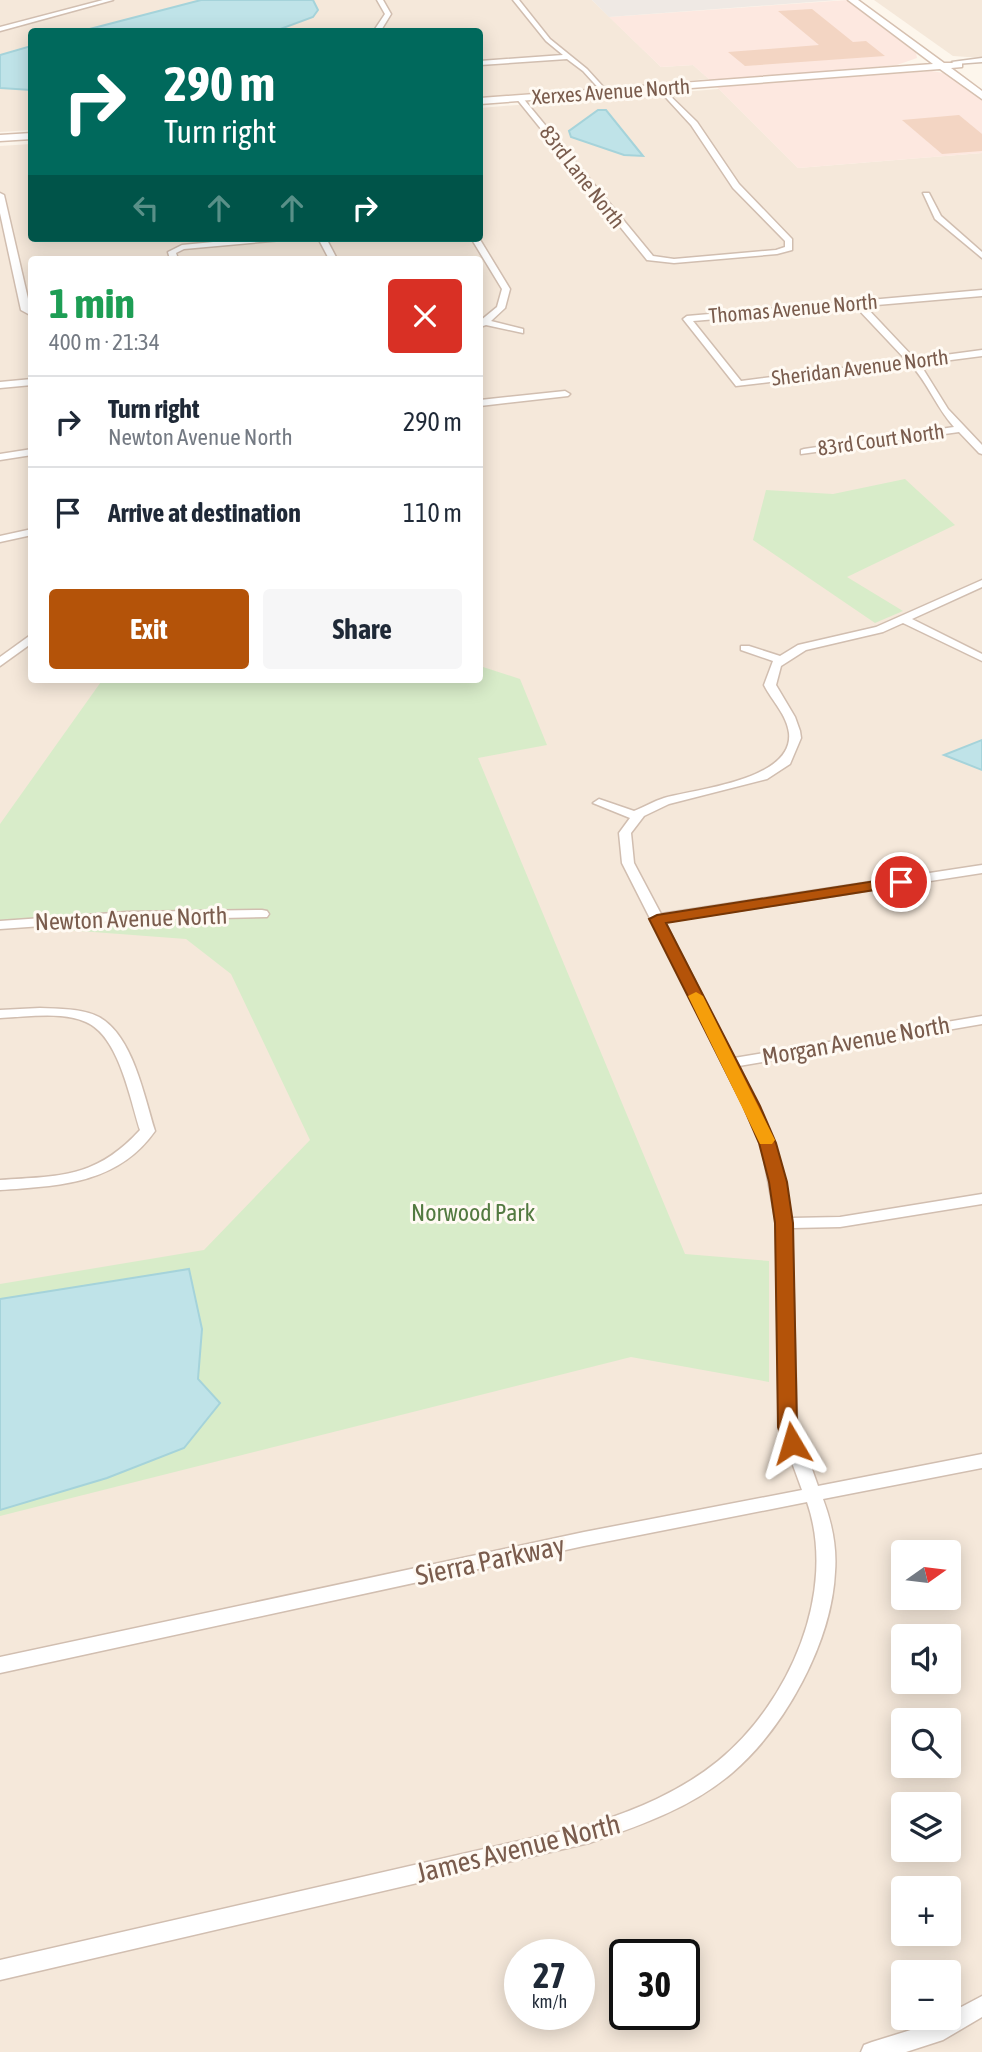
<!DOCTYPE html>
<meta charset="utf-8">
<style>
body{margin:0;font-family:"Asap Condensed",sans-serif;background:#f6f6f7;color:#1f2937;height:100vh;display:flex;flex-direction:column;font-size:26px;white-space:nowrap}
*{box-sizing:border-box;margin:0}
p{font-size:23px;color:#747a83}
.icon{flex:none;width:38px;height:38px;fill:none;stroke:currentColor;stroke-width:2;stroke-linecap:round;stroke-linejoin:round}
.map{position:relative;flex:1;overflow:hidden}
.panel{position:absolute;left:28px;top:256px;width:455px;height:427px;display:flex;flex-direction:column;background:#fff;border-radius:7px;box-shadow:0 4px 18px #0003}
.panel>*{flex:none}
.guide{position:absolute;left:28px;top:28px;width:455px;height:214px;border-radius:7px;box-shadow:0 4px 18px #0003;background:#00695c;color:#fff;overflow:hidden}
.needle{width:46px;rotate:76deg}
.fabs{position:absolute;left:891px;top:1540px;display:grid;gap:14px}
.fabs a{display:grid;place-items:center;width:70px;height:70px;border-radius:7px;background:#fff;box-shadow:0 4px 18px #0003;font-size:35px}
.speed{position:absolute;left:504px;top:1939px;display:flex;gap:14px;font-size:35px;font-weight:700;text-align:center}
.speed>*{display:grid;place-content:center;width:91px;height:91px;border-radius:50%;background:#fff;box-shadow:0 4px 18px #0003;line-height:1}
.speed small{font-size:18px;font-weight:400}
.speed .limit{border:4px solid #111;border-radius:10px;background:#fff;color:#111}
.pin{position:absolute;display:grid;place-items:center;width:60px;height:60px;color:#fff;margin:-30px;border:4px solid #fff;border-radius:50%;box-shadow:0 2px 7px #0007}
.me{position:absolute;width:77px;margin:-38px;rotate:353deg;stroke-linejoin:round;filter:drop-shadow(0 0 5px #0008)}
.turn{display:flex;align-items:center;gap:24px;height:147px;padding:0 21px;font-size:32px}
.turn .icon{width:91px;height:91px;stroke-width:2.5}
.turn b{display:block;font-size:49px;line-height:60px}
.lanes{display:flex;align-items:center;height:66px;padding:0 21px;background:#0003;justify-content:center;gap:35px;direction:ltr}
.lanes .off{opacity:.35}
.round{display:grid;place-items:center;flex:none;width:74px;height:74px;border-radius:7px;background:#f6f6f7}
.overview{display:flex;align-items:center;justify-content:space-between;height:119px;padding:0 21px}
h1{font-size:42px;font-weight:700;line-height:52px;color:#1e9e55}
.primary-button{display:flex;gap:14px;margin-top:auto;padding:14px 21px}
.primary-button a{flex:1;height:80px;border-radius:7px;background:#b45309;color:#fff;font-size:28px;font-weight:700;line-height:80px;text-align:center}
.primary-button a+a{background:#f6f6f7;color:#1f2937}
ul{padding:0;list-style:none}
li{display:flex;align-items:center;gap:21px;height:91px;padding:0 21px;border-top:2px solid #e0e1e3}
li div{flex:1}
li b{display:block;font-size:26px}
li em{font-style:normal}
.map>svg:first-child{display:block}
.residential{fill:#f5e8da;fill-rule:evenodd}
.commercial{fill:#fde8e0}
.industrial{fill:#efe9e4}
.green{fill:#d8ecc9}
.water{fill:#bfe3e8;stroke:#a5d3da;stroke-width:2}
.building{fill:#f3d5c3}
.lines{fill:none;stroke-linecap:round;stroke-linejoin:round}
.street-casing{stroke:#d1beb0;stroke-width:3}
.secondary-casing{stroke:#d6c0b0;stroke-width:3}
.street{fill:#fff;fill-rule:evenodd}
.secondary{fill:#fff;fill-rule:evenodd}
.route{fill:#b45309;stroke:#753606;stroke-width:2}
.slow{fill:#f59e0b}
.labels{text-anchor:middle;stroke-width:6;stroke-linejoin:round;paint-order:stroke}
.far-street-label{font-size:21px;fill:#7a5c4d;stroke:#fffaf3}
.street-label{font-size:24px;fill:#7a5c4d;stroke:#fffaf3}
.park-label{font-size:24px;fill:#537a41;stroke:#fffaf3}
.near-street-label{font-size:28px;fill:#7a5c4d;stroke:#fffaf3}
</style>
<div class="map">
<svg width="982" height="2052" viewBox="0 0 982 2052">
<rect width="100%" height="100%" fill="#fdf6ec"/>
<g class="residential">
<path d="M 0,0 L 592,0 L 661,67 L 693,65 L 709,79 L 480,97 L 480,32 L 32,32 L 31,130 L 0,132 Z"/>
<path d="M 874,0 L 982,0 L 982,58 L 953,56 Z"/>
<path d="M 719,89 L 798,168 L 982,153 L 982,2052 L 0,2052 L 0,146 L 31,144 L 32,238 L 480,238 L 480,108 ZM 32,259 L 480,259 L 480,679 L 32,679 ZM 903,1552 L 948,1552 L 948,1598 L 903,1598 ZM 903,1636 L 948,1636 L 948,1682 L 903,1682 ZM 903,1720 L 948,1720 L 948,1766 L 903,1766 ZM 903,1804 L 948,1804 L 948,1850 L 903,1850 ZM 903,1888 L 948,1888 L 948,1934 L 903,1934 ZM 520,1955 L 579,1955 L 579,2014 L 520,2014 ZM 625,1955 L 684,1955 L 684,2014 L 625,2014 ZM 903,1972 L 948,1972 L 948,2018 L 903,2018 Z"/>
</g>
<g class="commercial">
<path d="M 848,0 L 916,53 L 917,58 L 897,65 L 711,81 L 693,65 L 661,67 L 609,17 Z"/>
<path d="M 932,71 L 949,74 L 982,100 L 982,153 L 798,168 L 716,86 Z"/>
</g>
<path class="industrial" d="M 592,0 L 838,0 L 609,17 Z"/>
<g class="green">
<path d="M 905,479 L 955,525 L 847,577 L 903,611 L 875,623 L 753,540 L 766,490 L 833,494 Z"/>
<path d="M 480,666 L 520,679 L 547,745 L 478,758 L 685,1254 L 769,1261 L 769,1382 L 631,1357 L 0,1516 L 0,1284 L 204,1250 L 310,1140 L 231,974 L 186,939 L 0,925 L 0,824 L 103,679 L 480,679 Z"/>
</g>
<g class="water">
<path d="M 201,0 L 313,0 L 318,10 L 313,17 L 275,31 L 82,31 Z"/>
<path d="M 31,46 L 31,90 L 0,88 L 0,55 Z"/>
<path d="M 598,110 L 606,110 L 643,156 L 624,155 L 571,137 L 569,131 Z"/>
<path d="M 982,740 L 982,770 L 944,755 Z"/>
<path d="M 189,1269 L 202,1329 L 198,1379 L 220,1403 L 184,1448 L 107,1478 L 0,1510 L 0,1299 Z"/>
</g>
<g class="building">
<path d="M 812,9 L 853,42 L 866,41 L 885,56 L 745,66 L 728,52 L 819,45 L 778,11 Z"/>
<path d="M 959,115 L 982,134 L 982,151 L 942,154 L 902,120 Z"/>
</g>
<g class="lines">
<g class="street-casing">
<g id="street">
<path d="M 103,0 L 113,0 L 0,31 L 0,27 Z"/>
<path d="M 377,0 L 383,0 L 391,14 L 380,32 L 373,32 L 385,14 Z"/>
<path d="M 513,0 L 519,0 L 550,39 L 587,69 L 607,91 L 607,93 L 603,93 L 583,71 L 567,59 L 480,65 L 480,61 L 563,55 L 546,41 Z"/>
<path d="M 982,58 L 982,62 L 955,64 L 952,62 Z"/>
<path d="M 660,86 L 697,122 L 739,184 L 792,239 L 792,250 L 777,254 L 674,263 L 647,260 L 516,98 L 522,97 L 653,256 L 674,259 L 776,250 L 785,247 L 785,241 L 733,188 L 691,125 L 658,89 Z"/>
<path d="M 0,193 L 4,195 L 32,316 L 21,310 L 0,213 Z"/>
<path d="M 923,193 L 929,193 L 941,216 L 982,252 L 982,258 L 935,219 Z"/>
<path d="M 255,238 L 286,238 L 282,240 L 184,249 L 176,253 L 178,259 L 170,259 L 168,252 L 182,245 Z"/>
<path d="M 318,238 L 326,238 L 337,259 L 329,259 Z"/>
<path d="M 471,238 L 479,238 L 510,289 L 505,308 L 491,321 L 523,329 L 523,333 L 486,325 L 480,327 L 480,321 L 497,307 L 502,289 Z"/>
<path d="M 982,290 L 982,296 L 865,306 L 915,359 L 982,350 L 982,356 L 920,364 L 948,409 L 982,445 L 982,454 L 979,453 L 959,432 L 801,454 L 801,450 L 804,449 L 954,427 C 936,407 928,383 911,365 L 736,386 L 683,319 L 687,316 ZM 856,307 L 906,360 L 741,381 L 693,321 Z"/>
<path d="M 32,379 L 32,385 L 0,388 L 0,382 Z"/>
<path d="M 565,391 L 570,394 L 568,396 L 480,406 L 480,400 Z"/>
<path d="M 32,449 L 32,455 L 0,460 L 0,454 Z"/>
<path d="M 32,529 L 32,535 L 0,542 L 0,536 Z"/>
<path d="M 982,580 L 982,587 L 912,619 L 982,654 L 982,661 L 903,623 L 883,632 L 806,650 L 781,666 L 776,685 L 795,717 L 800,731 L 801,738 L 790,764 L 767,779 L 669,804 L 644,816 L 631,833 L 634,863 L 661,914 L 982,865 L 982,873 L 665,922 L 734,1058 L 982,1016 L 982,1024 L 739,1066 L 775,1143 L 791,1218 L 840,1217 L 982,1194 L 982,1204 L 840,1227 L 792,1228 L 797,1427 L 818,1486 L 982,1454 L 982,1468 L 823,1499 C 832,1523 837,1547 835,1572 C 832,1642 785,1728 732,1773 C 691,1808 639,1826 589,1843 L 0,1980 L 0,1960 L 589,1825 C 635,1810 680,1792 718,1761 C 789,1703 838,1592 807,1502 L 584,1546 L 0,1673 L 0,1657 L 584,1532 L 802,1490 L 779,1427 L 776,1223 L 761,1143 L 745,1106 L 622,863 L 619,833 L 630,818 L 593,803 L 599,799 L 634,811 C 644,807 654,801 664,798 C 696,789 794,780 789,733 C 787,715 772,701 764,685 L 773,661 L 741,650 L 741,646 L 749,646 L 780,656 L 798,645 L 876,627 Z"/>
<path d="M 32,634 L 32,643 L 0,666 L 0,657 Z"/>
<path d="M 262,910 L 267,911 L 269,914 L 267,917 L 127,920 L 0,929 L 0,921 L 127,912 Z"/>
<path d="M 40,1008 C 59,1009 82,1008 99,1017 C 133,1036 144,1096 155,1131 C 118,1184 59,1186 0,1190 L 0,1180 C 61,1176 96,1178 140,1130 C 130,1099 119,1036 86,1022 C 61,1011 27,1017 0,1018 L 0,1010 Z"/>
<path d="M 982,1996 L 982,2017 L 943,2040 L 906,2052 L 861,2052 L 864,2045 L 872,2042 L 930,2024 L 941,2018 L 948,2018 L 948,2014 Z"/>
</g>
</g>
<g class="secondary-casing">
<g id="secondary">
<path d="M 848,0 L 858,0 L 944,63 L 962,63 L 962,67 L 951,68 L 982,91 L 982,99 L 940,69 L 480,104 L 480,98 L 933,64 Z"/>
<path d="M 32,133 L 32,139 L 0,141 L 0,135 Z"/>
</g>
</g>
<use href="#street" class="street"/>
<use href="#secondary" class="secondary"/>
</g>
<path class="route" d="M 901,877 L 908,882 L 906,885 L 666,923 L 760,1106 L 776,1143 L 787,1182 L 793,1223 L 797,1427 L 801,1443 L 792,1451 L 785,1449 L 778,1427 L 775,1223 L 769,1182 L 759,1143 L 743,1106 L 649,919 L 657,915 Z"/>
<path class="slow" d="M 696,992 L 703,996 L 775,1140 L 772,1144 L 760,1144 L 758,1140 L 688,996 Z"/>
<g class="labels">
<g class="far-street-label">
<text transform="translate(611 92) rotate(-4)" y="7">Xerxes Avenue North</text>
<text transform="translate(582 177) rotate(52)" y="7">83rd Lane North</text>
<text transform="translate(793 309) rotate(-5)" y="7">Thomas Avenue North</text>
<text transform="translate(860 368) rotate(-7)" y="7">Sheridan Avenue North</text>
<text transform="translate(881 440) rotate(-8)" y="7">83rd Court North</text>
</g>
<g class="street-label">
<text transform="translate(131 919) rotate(-2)" y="8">Newton Avenue North</text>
<text transform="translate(856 1041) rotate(-10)" y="8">Morgan Avenue North</text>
</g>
<g class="park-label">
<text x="473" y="1221">Norwood Park</text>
</g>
<g class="near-street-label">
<text transform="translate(490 1560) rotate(-12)" y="10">Sierra Parkway</text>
<text transform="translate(518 1848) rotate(-14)" y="10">James Avenue North</text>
</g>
</g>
</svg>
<div class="fabs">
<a><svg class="needle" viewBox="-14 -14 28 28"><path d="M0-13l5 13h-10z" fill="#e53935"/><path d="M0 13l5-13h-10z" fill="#747a83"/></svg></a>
<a><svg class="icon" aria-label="sound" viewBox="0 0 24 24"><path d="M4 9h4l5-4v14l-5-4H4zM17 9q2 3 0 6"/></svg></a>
<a><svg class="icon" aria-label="search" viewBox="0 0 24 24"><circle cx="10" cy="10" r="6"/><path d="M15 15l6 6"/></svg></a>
<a><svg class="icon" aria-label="layers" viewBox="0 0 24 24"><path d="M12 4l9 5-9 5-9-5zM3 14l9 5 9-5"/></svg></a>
<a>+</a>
<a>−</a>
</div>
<div class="speed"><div>27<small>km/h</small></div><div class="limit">30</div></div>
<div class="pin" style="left:901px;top:882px;background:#d93025"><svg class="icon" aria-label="arrive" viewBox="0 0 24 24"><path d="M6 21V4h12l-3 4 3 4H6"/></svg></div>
<svg class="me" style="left:792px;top:1443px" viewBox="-20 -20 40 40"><path d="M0-17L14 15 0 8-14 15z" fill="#b45309" stroke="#fff" stroke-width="4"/></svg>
<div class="guide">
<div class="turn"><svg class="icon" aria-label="right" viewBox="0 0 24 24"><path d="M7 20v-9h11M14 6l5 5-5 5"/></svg><div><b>290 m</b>Turn right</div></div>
<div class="lanes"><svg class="icon off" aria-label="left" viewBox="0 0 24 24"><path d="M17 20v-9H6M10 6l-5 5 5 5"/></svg><svg class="icon off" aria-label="ahead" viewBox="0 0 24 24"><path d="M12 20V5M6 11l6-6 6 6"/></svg><svg class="icon off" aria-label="ahead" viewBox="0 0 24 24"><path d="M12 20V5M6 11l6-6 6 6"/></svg><svg class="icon" aria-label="right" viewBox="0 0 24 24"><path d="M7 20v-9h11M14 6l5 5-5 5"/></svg></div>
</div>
<section class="panel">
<div class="overview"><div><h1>1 min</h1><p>400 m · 21:34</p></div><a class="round" style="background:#d93025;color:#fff"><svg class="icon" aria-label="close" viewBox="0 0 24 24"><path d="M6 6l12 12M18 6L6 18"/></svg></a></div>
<ul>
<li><svg class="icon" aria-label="right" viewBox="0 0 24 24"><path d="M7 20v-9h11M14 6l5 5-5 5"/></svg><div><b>Turn right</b><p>Newton Avenue North</p></div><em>290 m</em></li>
<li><svg class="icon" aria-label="arrive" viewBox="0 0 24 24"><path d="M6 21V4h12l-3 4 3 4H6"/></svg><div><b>Arrive at destination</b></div><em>110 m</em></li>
</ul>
<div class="primary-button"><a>Exit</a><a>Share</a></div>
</section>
</div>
